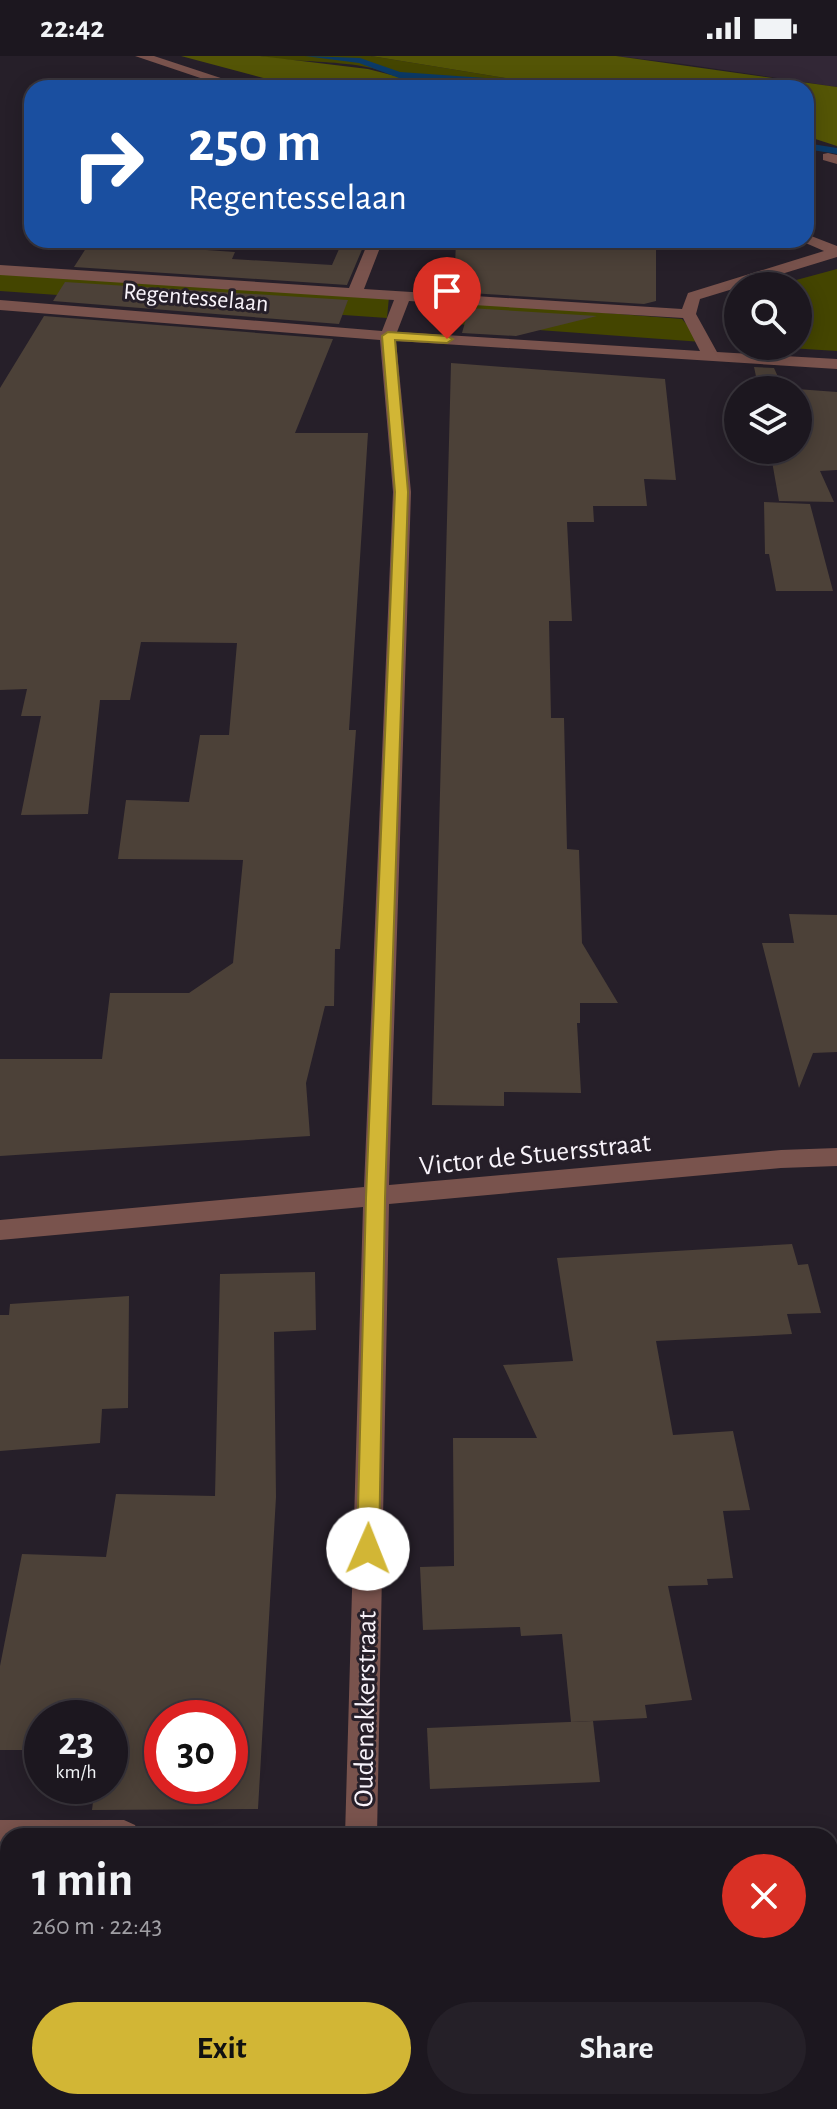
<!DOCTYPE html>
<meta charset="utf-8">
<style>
body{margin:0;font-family:"Alegreya Sans",sans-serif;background:#252028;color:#f1f3f6;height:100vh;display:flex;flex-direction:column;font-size:30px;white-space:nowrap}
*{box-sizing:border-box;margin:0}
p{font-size:26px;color:#a09fa4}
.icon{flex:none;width:44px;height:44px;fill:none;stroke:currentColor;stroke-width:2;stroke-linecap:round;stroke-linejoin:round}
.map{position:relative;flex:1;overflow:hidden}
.drawer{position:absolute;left:0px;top:1772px;width:838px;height:282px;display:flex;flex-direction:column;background:#1c171f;border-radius:24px 24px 0 0;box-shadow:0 4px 20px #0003,0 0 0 2px #3a363d}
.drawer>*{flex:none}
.top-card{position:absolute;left:24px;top:24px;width:790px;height:168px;border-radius:24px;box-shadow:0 4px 20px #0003,0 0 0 2px #3a363d;background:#1a4fa0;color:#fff;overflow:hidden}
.tools{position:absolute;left:724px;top:216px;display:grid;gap:16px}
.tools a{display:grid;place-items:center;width:88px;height:88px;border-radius:50%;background:#1c171f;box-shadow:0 4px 20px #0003,0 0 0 2px #3a363d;font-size:40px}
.speed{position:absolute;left:24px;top:1644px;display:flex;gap:16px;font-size:40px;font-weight:700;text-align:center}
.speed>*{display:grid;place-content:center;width:104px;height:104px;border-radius:50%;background:#1c171f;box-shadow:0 4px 20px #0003,0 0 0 2px #3a363d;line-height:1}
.speed small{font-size:20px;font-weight:400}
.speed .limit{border:12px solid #d22;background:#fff;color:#111}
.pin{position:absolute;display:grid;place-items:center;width:68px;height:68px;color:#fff;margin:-82px -34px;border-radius:50% 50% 50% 0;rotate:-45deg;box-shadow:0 0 8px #0007}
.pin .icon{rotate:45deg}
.me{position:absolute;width:88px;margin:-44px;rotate:1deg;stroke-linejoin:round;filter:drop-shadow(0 0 6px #0008)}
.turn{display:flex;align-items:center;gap:28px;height:168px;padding:0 32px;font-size:36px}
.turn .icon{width:104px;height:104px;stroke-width:2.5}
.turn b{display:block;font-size:56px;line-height:68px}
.round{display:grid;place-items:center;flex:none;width:84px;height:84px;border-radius:42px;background:#252028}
.overview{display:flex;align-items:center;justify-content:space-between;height:136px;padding:0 32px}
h1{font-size:48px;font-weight:700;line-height:60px}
.action{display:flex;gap:16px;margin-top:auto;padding:16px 32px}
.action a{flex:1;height:92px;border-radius:48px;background:#d2b635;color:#111;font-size:32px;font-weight:700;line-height:92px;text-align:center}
.action a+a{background:#252028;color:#f1f3f6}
.status{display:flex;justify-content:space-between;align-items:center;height:56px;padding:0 40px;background:#1c171f;direction:ltr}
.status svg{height:22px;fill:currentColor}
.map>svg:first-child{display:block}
.built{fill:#322736}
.green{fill:#444500}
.forest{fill:#545506}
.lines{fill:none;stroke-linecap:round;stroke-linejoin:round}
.stream{fill:#0b3a67;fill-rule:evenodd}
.building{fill:#4c4138;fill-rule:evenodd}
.minor{fill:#79534d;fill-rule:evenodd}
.route{fill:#d2b635;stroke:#887622;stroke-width:2}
.labels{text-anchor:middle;stroke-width:6;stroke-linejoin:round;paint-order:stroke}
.far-street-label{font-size:24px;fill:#f8f3fa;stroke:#261f29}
.street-label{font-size:28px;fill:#f8f3fa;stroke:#261f29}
</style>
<div class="status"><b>22:42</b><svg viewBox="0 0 49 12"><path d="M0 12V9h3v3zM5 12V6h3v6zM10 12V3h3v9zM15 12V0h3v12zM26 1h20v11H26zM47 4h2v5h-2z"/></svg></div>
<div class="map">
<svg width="837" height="2053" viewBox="0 0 837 2053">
<rect width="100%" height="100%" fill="#261f29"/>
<path class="built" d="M 616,0 L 837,0 L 837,31 L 683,8 Z"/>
<g class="green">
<path d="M 260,0 L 371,0 L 566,32 L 410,32 C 388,0 297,9 260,0 Z"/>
<path d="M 837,213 L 837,295 L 759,290 L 798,290 L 798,230 L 774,230 Z"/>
<path d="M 0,216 L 389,241 L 387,262 L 0,235 Z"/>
<path d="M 431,243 L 682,263 L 702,286 L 429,266 Z"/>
</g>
<g class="forest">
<path d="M 181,0 L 260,0 L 368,13 L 403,22 L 410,32 L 301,32 Z"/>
<path d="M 371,0 L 616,0 L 837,31 L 837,90 L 806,80 L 806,32 L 566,32 Z"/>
</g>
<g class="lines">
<g class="stream">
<path d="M 305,0 L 360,2 L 400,16 L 485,22 L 522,32 L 399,22 L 359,7 Z"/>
<path d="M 806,87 L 837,92 L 837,98 L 806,93 Z"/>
</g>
</g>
<g class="building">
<path d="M 343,184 L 366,184 L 347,229 L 74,211 L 90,186 L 235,196 L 232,203 L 332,209 Z"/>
<path d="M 456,184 L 656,184 L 656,245 L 644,248 L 454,236 Z"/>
<path d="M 65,226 L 348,244 L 339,268 L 53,245 Z"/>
<path d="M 469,252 L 597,260 L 516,280 L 462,277 Z"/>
<path d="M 44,260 L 333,283 L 295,377 L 368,377 L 349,674 L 356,674 L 340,893 L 335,893 L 334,950 L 325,950 L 306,1027 L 310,1080 L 0,1100 L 0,1003 L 102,1003 L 110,937 L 189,937 L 233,907 L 243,804 L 118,803 L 126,744 L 189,746 L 200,679 L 229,679 L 237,587 L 141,586 L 130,644 L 100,644 L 88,758 L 21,759 L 41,660 L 21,660 L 27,633 L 0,634 L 0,332 Z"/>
<path d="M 451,307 L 665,323 L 676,424 L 644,423 L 647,450 L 593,450 L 594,466 L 567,466 L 572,565 L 549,565 L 551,662 L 564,662 L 567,793 L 579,794 L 582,887 L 618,947 L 580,947 L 580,967 L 577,967 L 581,1037 L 504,1036 L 504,1050 L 432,1049 Z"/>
<path d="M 754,311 L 774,312 L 783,332 L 837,336 L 837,414 L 820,415 L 834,446 L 779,445 L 770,394 L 798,394 L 798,334 L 759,334 Z"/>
<path d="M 764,446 L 810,448 L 833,535 L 776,535 L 769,498 L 765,498 Z"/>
<path d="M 789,858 L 837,859 L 837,996 L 813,997 L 799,1032 L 762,887 L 794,887 Z"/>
<path d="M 792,1188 L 798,1209 L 808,1208 L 821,1257 L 787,1258 L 792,1278 L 656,1285 L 673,1379 L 733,1375 L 750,1454 L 723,1455 L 733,1522 L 707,1523 L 708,1529 L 668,1530 L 692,1644 L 645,1649 L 647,1662 L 571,1666 L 562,1578 L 521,1580 L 520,1571 L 423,1574 L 420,1511 L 454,1510 L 453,1382 L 537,1382 L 503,1309 L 573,1305 L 557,1202 Z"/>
<path d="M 315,1216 L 316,1274 L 274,1276 L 276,1441 L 258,1753 L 92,1754 L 95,1730 L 110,1730 L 110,1662 L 42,1662 L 42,1694 L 0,1694 L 0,1610 L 22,1498 L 106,1501 L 116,1438 L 215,1440 L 220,1218 ZM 162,1662 L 230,1662 L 230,1730 L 162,1730 Z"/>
<path d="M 129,1240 L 128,1352 L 102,1353 L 100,1387 L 0,1395 L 0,1259 L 9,1259 L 10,1248 Z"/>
<path d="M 593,1665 L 600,1726 L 430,1733 L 427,1672 Z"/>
</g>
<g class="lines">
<g class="minor">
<path d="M 135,0 L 154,0 L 251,32 L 230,32 Z"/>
<path d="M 828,97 L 837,99 L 837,108 L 823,104 L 823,98 Z"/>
<path d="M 806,178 L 837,190 L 837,201 L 700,243 L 696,258 L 717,296 L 837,303 L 837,313 L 396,285 L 411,436 L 389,1129 L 781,1094 L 837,1092 L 837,1110 L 781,1112 L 389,1148 L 377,1780 L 345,1780 L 363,1151 L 0,1184 L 0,1164 L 364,1131 L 393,436 L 380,284 L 0,254 L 0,244 L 382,275 L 394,244 L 0,219 L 0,209 L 349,232 L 369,184 L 383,184 L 364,233 L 682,253 L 688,237 L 824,195 L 801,185 L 806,184 ZM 409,245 L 683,262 L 700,295 L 397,276 Z"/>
<path d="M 0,1764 L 124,1764 L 135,1769 L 140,1780 L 8,1780 L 8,1796 L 0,1796 Z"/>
<rect x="345" y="2046" width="36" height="7"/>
</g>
</g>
<path class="route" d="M 388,276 L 447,280 L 453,283 L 447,287 L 395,284 L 408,436 L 385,1142 L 379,1493 L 375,1500 L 368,1503 L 360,1500 L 357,1493 L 366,1142 L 395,436 L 382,280 Z"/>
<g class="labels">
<g class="far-street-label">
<text transform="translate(196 241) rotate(5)" y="8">Regentesselaan</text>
</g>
<g class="street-label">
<text transform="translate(535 1097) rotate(-6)" y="10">Victor de Stuersstraat</text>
<text transform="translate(364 1653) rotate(-89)" y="10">Oudenakkerstraat</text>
</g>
</g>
</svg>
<div class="tools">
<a><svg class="icon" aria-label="search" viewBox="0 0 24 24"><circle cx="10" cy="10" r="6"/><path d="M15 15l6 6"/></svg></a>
<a><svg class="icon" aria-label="layers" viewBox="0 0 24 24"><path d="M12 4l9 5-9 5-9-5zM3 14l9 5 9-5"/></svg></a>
</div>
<div class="speed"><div>23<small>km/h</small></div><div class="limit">30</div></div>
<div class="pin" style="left:447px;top:283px;background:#d93025"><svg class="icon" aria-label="arrive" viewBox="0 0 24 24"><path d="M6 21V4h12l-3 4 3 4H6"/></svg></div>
<svg class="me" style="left:368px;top:1493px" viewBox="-20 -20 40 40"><circle r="19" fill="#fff"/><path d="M0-13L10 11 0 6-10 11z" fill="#d2b635"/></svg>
<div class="top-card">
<div class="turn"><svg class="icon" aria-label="right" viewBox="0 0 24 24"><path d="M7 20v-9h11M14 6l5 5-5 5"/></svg><div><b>250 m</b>Regentesselaan</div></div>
</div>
<section class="drawer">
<div class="overview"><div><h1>1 min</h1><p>260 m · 22:43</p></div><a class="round" style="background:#d93025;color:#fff"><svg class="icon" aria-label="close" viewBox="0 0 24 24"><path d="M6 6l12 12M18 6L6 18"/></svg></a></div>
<div class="action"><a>Exit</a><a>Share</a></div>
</section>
</div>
